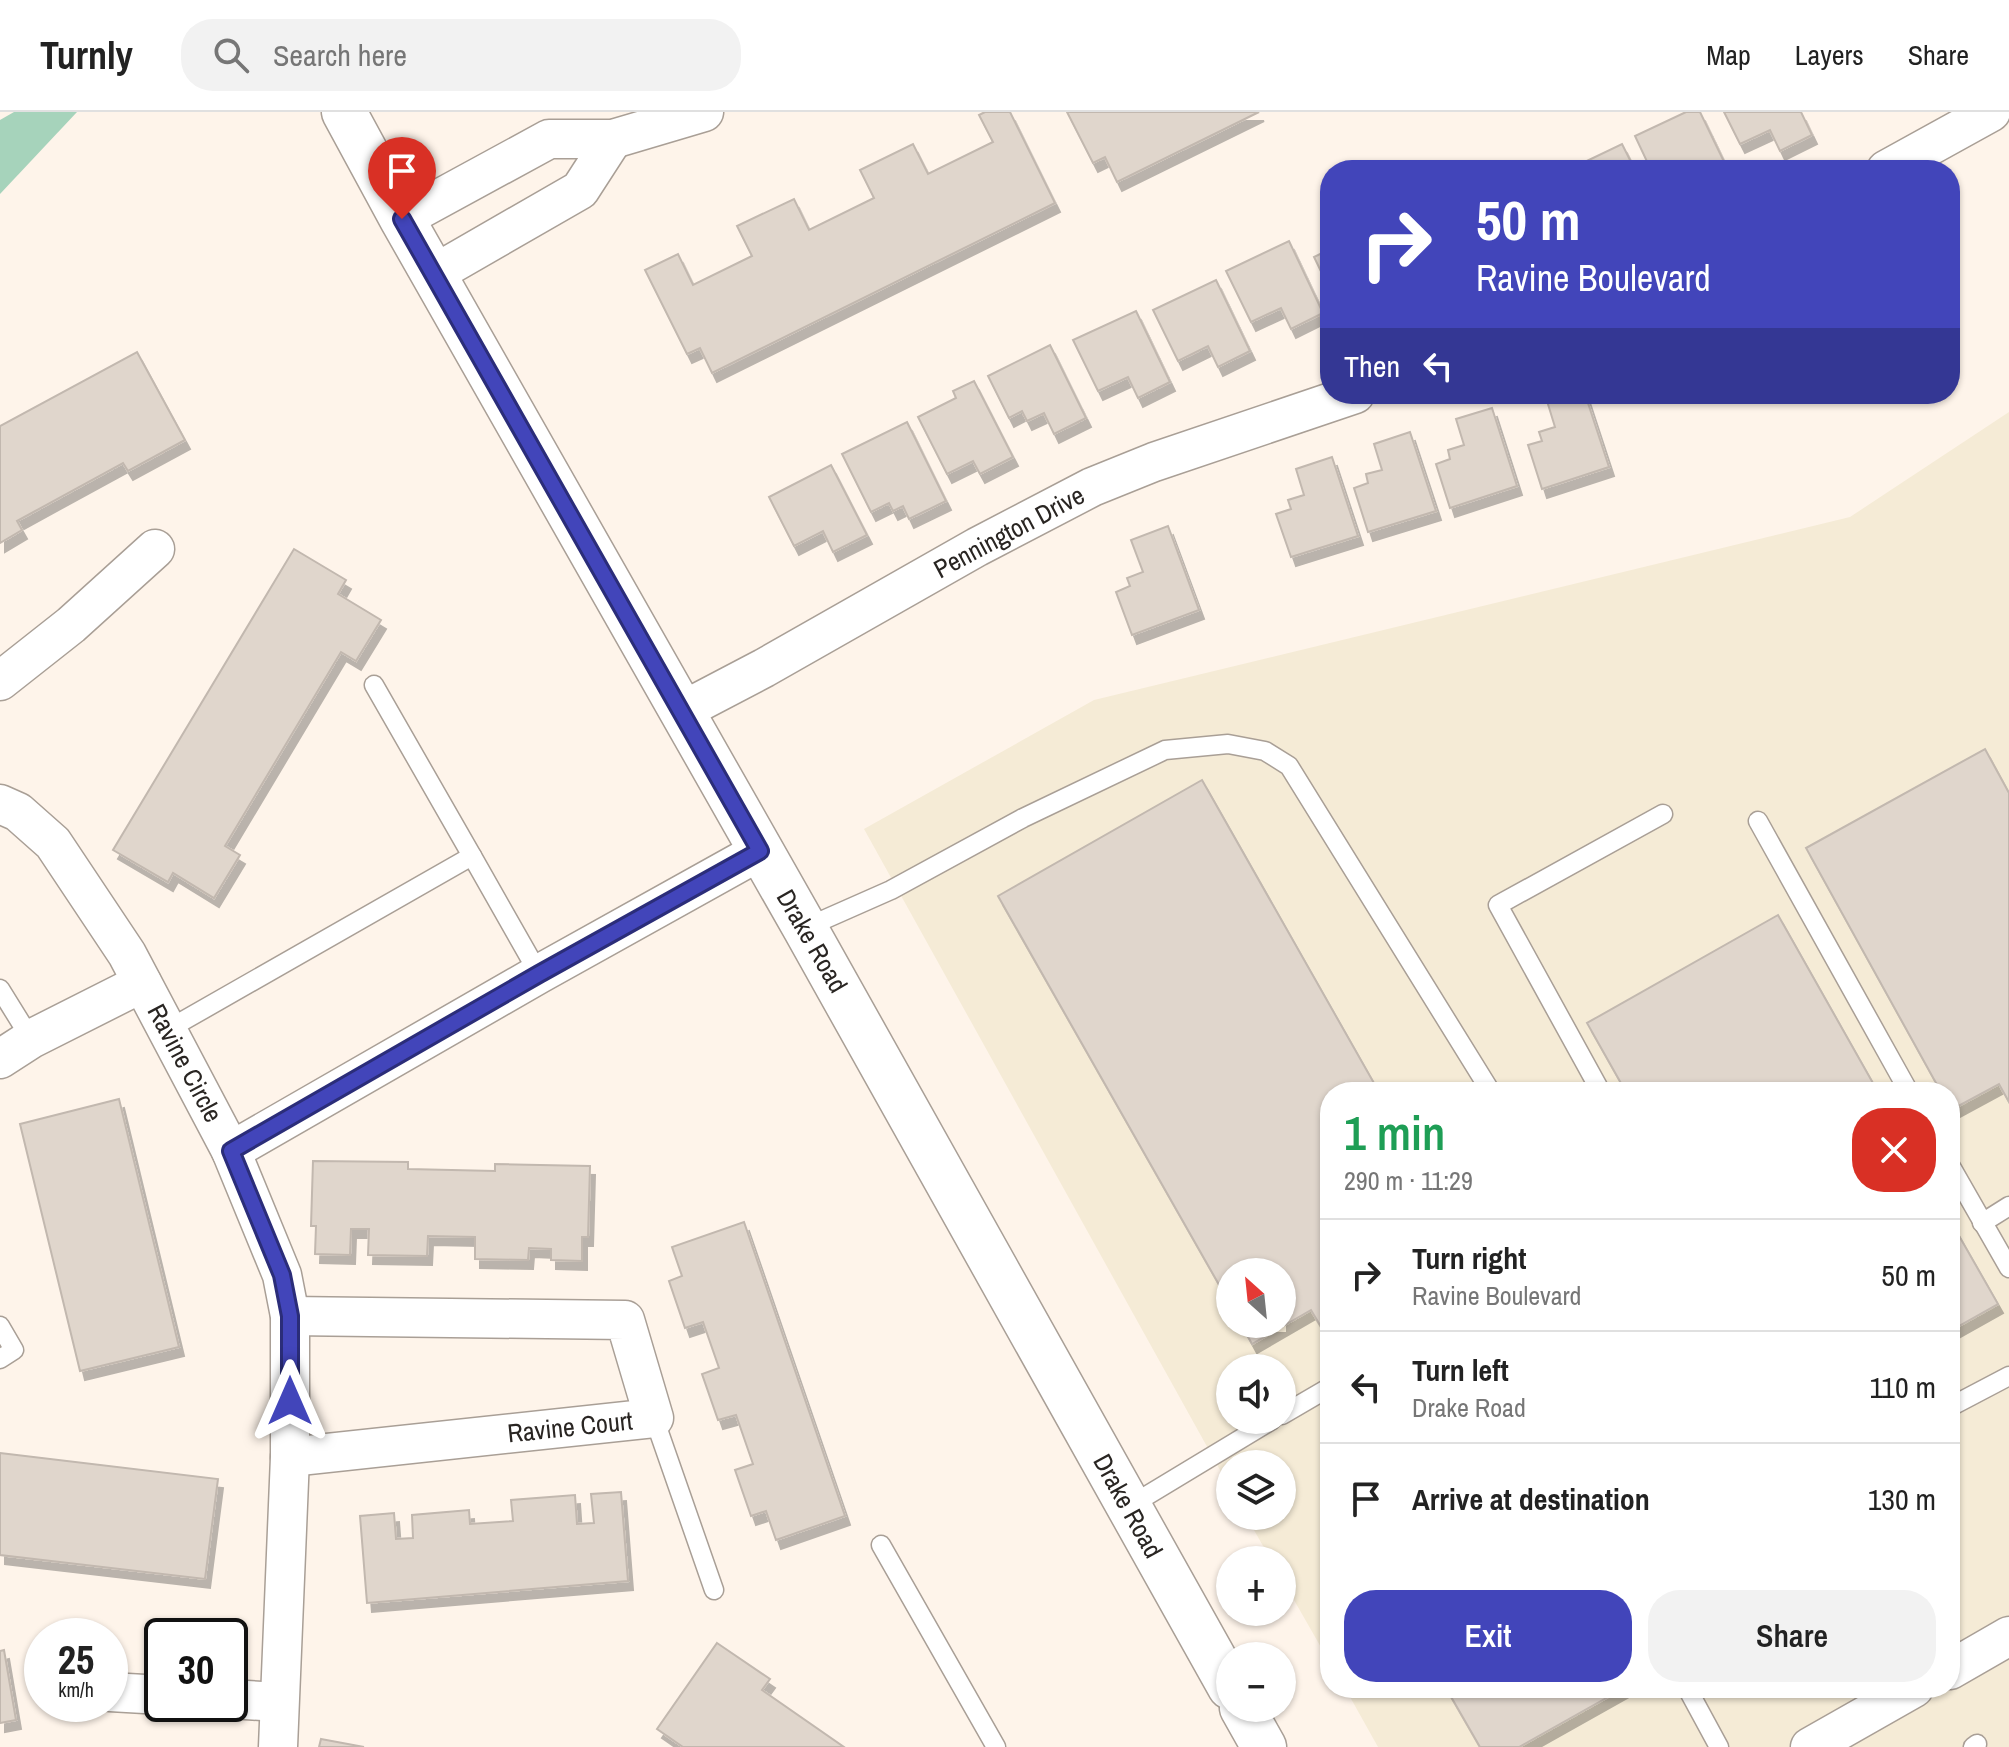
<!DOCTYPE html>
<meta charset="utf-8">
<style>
body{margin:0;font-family:"Archivo Narrow",sans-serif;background:#f2f2f2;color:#222;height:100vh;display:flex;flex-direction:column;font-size:30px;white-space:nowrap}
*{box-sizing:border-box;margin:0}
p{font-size:26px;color:#767676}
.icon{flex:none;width:44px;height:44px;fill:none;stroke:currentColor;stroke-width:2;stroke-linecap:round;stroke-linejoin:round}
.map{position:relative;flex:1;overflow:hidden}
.side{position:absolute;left:1320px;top:970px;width:640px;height:616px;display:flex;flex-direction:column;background:#fff;border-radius:32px;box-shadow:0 2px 6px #0004}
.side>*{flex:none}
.top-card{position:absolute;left:1320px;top:48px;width:640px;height:244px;border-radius:32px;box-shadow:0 2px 6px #0004;background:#4245ba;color:#fff;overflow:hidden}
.needle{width:52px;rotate:333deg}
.buttons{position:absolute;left:1216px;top:1146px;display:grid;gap:16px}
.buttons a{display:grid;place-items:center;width:80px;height:80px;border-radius:50%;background:#fff;box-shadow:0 2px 6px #0004;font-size:40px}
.speed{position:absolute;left:24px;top:1506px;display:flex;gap:16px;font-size:40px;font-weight:700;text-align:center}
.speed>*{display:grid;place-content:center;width:104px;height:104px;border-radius:50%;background:#fff;box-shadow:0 2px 6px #0004;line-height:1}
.speed small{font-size:20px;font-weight:400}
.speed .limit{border:4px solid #111;border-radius:12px;background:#fff;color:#111}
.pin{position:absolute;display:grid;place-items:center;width:68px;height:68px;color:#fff;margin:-82px -34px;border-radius:50% 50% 50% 0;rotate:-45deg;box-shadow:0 0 8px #0007}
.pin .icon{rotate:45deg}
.me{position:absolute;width:88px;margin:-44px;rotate:0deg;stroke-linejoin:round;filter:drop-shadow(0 0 6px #0008)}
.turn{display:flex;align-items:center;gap:28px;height:168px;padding:0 24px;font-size:36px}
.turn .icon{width:104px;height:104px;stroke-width:2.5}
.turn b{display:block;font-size:56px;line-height:68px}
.then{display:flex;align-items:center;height:76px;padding:0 24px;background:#0003;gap:16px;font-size:30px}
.round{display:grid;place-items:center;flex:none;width:84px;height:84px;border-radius:32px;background:#f2f2f2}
.headline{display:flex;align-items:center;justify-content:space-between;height:136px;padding:0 24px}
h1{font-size:48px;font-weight:600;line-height:60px;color:#1e9e55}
.action{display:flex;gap:16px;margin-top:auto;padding:16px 24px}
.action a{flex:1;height:92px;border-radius:32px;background:#4245ba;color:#fff;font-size:32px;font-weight:600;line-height:92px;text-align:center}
.action a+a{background:#f2f2f2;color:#222}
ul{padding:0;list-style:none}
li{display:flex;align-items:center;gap:24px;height:112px;padding:0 24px;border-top:2px solid #e0e0e0}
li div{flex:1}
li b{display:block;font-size:30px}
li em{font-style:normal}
header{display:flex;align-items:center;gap:48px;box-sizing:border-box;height:112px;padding:0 40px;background:#fff;border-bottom:2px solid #e0e0e0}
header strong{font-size:38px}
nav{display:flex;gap:44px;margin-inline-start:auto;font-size:28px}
.search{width:560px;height:72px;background:#f2f2f2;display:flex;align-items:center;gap:20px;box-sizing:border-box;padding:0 28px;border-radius:32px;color:#767676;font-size:30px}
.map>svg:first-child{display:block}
.industrial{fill:#f5ebd6;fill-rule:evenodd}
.green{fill:#a6d3bb}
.building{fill:#e0d6cc;stroke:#c2b8af;stroke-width:2;filter:url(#shadow)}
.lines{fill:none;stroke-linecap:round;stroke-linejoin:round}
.service-casing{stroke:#a99f96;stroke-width:21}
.minor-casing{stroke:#a99f96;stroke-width:41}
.tertiary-casing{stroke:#a99f96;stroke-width:47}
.service{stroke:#fff;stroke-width:18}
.minor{stroke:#fff;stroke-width:38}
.tertiary{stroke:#fff;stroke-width:44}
.route-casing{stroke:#2b2d79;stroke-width:20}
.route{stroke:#4245ba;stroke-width:14}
.labels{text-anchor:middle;stroke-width:6;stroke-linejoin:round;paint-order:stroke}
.street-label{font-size:26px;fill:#292522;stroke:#fff}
</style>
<header>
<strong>Turnly</strong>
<div class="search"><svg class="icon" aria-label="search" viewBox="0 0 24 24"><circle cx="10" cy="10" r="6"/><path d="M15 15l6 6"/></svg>Search here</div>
<nav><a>Map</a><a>Layers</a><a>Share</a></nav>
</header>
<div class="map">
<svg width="2009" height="1635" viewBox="0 0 2009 1635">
<defs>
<filter id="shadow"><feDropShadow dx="5" dy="9" stdDeviation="0" flood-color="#0004"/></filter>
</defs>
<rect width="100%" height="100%" fill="#fef4ea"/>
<path class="industrial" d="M 2009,300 L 2009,1635 L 1378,1635 L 1345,1576 L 1950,1576 L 1950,980 L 1330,980 L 1330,1551 L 1282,1467 L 1282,1448 L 1271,1448 L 1246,1404 L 1282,1404 L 1282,1352 L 1230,1352 L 1230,1376 L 864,717 L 1094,588 L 1850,405 ZM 1230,1160 L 1282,1160 L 1282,1212 L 1230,1212 ZM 1230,1256 L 1282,1256 L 1282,1308 L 1230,1308 Z"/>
<path class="green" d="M 14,0 L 77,0 L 0,82 L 0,8 Z"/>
<g class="building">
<path d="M 985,0 L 1010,0 L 1055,91 L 712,261 L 700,236 L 687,242 L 645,158 L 678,142 L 693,173 L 752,144 L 737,114 L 794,87 L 809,118 L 874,86 L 860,58 L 913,32 L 928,62 L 993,30 L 979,3 Z"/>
<path d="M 1067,0 L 1259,0 L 1117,70 L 1105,45 L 1093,51 Z"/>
<path d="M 1686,0 L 1700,0 L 1728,58 L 1651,58 L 1635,24 Z"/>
<path d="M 1724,0 L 1801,0 L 1812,23 L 1780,39 L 1770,18 L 1740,32 Z"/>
<path d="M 1622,32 L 1635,58 L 1568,58 Z"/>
<path d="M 1538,50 L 1542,58 L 1521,58 Z"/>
<path d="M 1289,129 L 1323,201 L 1291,217 L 1281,196 L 1251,210 L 1226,159 Z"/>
<path d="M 1330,137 L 1330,178 L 1314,145 Z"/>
<path d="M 1216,168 L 1250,239 L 1218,255 L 1208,234 L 1178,249 L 1153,198 Z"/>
<path d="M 1136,199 L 1170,270 L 1138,286 L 1128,265 L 1098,279 L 1073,228 Z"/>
<path d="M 1050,233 L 1086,306 L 1054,322 L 1044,301 L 1027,309 L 1022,299 L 1009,306 L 988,264 Z"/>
<path d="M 137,240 L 185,328 L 128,359 L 123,351 L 17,409 L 22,418 L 0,431 L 0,314 Z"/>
<path d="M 974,269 L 1013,345 L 980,362 L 973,349 L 947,362 L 918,305 L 956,286 L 953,279 Z"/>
<path d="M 1569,282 L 1585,282 L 1609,355 L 1542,377 L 1528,333 L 1542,329 L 1539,320 L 1555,315 L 1547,289 Z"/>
<path d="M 1492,296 L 1517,374 L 1450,396 L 1436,352 L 1450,347 L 1448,338 L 1464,333 L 1456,307 Z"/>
<path d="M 907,310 L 946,389 L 909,407 L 903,394 L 893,399 L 889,391 L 871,400 L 842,342 Z"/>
<path d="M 1410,320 L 1436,399 L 1368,420 L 1354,376 L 1368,371 L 1366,362 L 1382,358 L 1374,332 Z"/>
<path d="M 1332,345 L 1358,424 L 1291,445 L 1276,402 L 1291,397 L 1288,388 L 1304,383 L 1296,357 Z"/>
<path d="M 831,353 L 867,423 L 833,440 L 823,419 L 794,434 L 769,385 Z"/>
<path d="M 1168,414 L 1199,498 L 1132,523 L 1116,480 L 1130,474 L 1127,466 L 1143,460 L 1131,428 Z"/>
<path d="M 294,437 L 346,468 L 338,482 L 381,508 L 356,549 L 341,540 L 225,734 L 240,743 L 214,786 L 173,761 L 168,770 L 113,738 Z"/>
<path d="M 1985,637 L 2009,681 L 2009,990 L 1999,972 L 1951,998 L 1950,980 L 1941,980 L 1806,736 Z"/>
<path d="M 1202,668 L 1379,980 L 1330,980 L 1330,1207 L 1320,1213 L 1311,1198 L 1252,1232 L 1241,1212 L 1282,1212 L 1282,1160 L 1230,1160 L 1230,1192 L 998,784 Z"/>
<path d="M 1778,803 L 1878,980 L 1626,980 L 1587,911 Z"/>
<path d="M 119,987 L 179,1235 L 80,1259 L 20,1012 Z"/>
<path d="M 313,1049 L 408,1050 L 408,1057 L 495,1059 L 495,1052 L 590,1054 L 588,1125 L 582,1125 L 582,1149 L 551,1148 L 551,1137 L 529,1136 L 528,1148 L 475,1147 L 475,1125 L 428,1124 L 427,1144 L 368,1143 L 369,1117 L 351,1117 L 350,1143 L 315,1142 L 316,1114 L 311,1114 Z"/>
<path d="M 1950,1108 L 1998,1192 L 1950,1219 Z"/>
<path d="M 744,1110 L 845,1404 L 776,1428 L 766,1399 L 751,1404 L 735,1358 L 753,1352 L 736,1303 L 718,1308 L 702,1262 L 719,1256 L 703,1210 L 685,1216 L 669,1169 L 682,1164 L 672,1135 Z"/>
<path d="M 0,1341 L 218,1367 L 205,1467 L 0,1443 Z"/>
<path d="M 621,1380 L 628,1469 L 367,1491 L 360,1404 L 394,1401 L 396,1427 L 413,1426 L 412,1403 L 469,1398 L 470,1412 L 513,1409 L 511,1388 L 575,1383 L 577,1412 L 594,1411 L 591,1382 Z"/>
<path d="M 717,1531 L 770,1567 L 762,1578 L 844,1635 L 683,1635 L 657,1617 Z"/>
<path d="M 4,1538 L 16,1608 L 0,1611 L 0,1539 Z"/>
<path d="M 1446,1576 L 1624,1576 L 1519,1635 L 1480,1635 Z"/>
<path d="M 321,1627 L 364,1635 L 319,1635 Z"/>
</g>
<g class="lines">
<g class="service-casing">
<g id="service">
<path d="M 1758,709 L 1909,980"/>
<path d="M 472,744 L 539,862"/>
<path d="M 805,816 L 891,778 L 1023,706 L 1165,638 L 1228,632 L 1265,639 L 1289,654 L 1491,980"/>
<path d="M 0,877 L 31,927"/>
<path d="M 167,918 L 472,744 L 374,573"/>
<path d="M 1601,980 L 1498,793 L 1663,702"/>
<path d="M 1950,1053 L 2009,1156"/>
<path d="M 1982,1111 L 2009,1094"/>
<path d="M 0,1214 L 14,1238 L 0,1247"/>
<path d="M 1950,1295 L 2009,1264"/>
<path d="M 1282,1303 L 1330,1275"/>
<path d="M 654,1306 L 714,1478"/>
<path d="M 1128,1395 L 1272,1308"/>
<path d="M 881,1433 L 996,1635"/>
<path d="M 1687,1576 L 1719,1635"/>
<path d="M 1973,1635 L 1977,1632"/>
</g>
</g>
<g class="minor-casing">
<g id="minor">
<path d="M 1886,58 L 1991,0"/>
<path d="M 402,107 L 549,27 L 613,27 L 704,0"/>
<path d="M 434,162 L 580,78 L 613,27"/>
<path d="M 0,569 L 71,513 L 155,437"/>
<path d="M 682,599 L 764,556 L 977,435 L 1092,375 L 1154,350 L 1355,282"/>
<path d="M 0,692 L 18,700 L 53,731 L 127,842 L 231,1039 L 282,1163 L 290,1204 L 290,1345 L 278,1635"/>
<path d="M 0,947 L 31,927 L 142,871"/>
<path d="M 231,1039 L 539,862 L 760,739"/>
<path d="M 290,1345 L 654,1306 L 625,1208 L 290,1204"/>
<path d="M 1950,1558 L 2009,1524"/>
<path d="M 110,1580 L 162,1583"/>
<path d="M 230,1587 L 279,1590"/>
<path d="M 1810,1635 L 1914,1576"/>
</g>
</g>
<g class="tertiary-casing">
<g id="tertiary">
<path d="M 344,0 L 402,107 L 805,816 L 1230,1575"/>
<path d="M 1242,1596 L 1264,1635"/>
</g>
</g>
<use href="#service" class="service"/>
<use href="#minor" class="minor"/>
<use href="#tertiary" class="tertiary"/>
</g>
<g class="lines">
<g class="route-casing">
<path id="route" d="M 290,1289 L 290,1204 L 282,1163 L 231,1039 L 539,862 L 760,739 L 402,107"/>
</g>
<use href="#route" class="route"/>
</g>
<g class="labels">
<g class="street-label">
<text transform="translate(1009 420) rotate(-28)" y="9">Pennington Drive</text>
<text transform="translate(812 829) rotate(60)" y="9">Drake Road</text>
<text transform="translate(185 951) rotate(62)" y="9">Ravine Circle</text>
<text transform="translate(570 1315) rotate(-6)" y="9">Ravine Court</text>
<text transform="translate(1128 1394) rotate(61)" y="9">Drake Road</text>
</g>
</g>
</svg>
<div class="buttons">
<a><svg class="needle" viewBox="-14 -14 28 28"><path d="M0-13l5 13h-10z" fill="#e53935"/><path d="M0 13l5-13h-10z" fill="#767676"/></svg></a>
<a><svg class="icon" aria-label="sound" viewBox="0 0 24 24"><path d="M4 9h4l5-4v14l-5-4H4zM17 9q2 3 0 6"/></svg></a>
<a><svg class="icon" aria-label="layers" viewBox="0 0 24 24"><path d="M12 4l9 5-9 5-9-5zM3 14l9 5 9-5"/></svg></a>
<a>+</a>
<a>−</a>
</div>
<div class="speed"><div>25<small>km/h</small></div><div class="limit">30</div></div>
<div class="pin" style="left:402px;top:107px;background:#d93025"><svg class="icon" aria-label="arrive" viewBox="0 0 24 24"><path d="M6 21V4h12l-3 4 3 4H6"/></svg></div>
<svg class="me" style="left:290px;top:1289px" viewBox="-20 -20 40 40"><path d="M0-17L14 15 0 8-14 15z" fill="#4245ba" stroke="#fff" stroke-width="4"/></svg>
<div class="top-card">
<div class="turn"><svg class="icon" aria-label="right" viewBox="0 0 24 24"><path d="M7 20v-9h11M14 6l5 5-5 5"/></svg><div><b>50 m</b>Ravine Boulevard</div></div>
<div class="then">Then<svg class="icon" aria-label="left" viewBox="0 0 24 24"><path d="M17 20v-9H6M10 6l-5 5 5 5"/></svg></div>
</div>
<section class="side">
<div class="headline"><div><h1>1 min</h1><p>290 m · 11:29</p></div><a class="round" style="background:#d93025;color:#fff"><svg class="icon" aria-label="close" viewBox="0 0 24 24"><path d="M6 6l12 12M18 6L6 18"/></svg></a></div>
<ul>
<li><svg class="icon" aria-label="right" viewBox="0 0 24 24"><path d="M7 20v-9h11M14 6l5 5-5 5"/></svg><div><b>Turn right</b><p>Ravine Boulevard</p></div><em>50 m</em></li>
<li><svg class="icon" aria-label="left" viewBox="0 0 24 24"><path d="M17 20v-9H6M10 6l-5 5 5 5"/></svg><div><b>Turn left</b><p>Drake Road</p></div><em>110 m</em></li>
<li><svg class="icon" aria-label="arrive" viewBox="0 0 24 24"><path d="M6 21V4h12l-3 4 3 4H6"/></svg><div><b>Arrive at destination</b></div><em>130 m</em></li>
</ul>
<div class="action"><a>Exit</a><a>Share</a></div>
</section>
</div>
